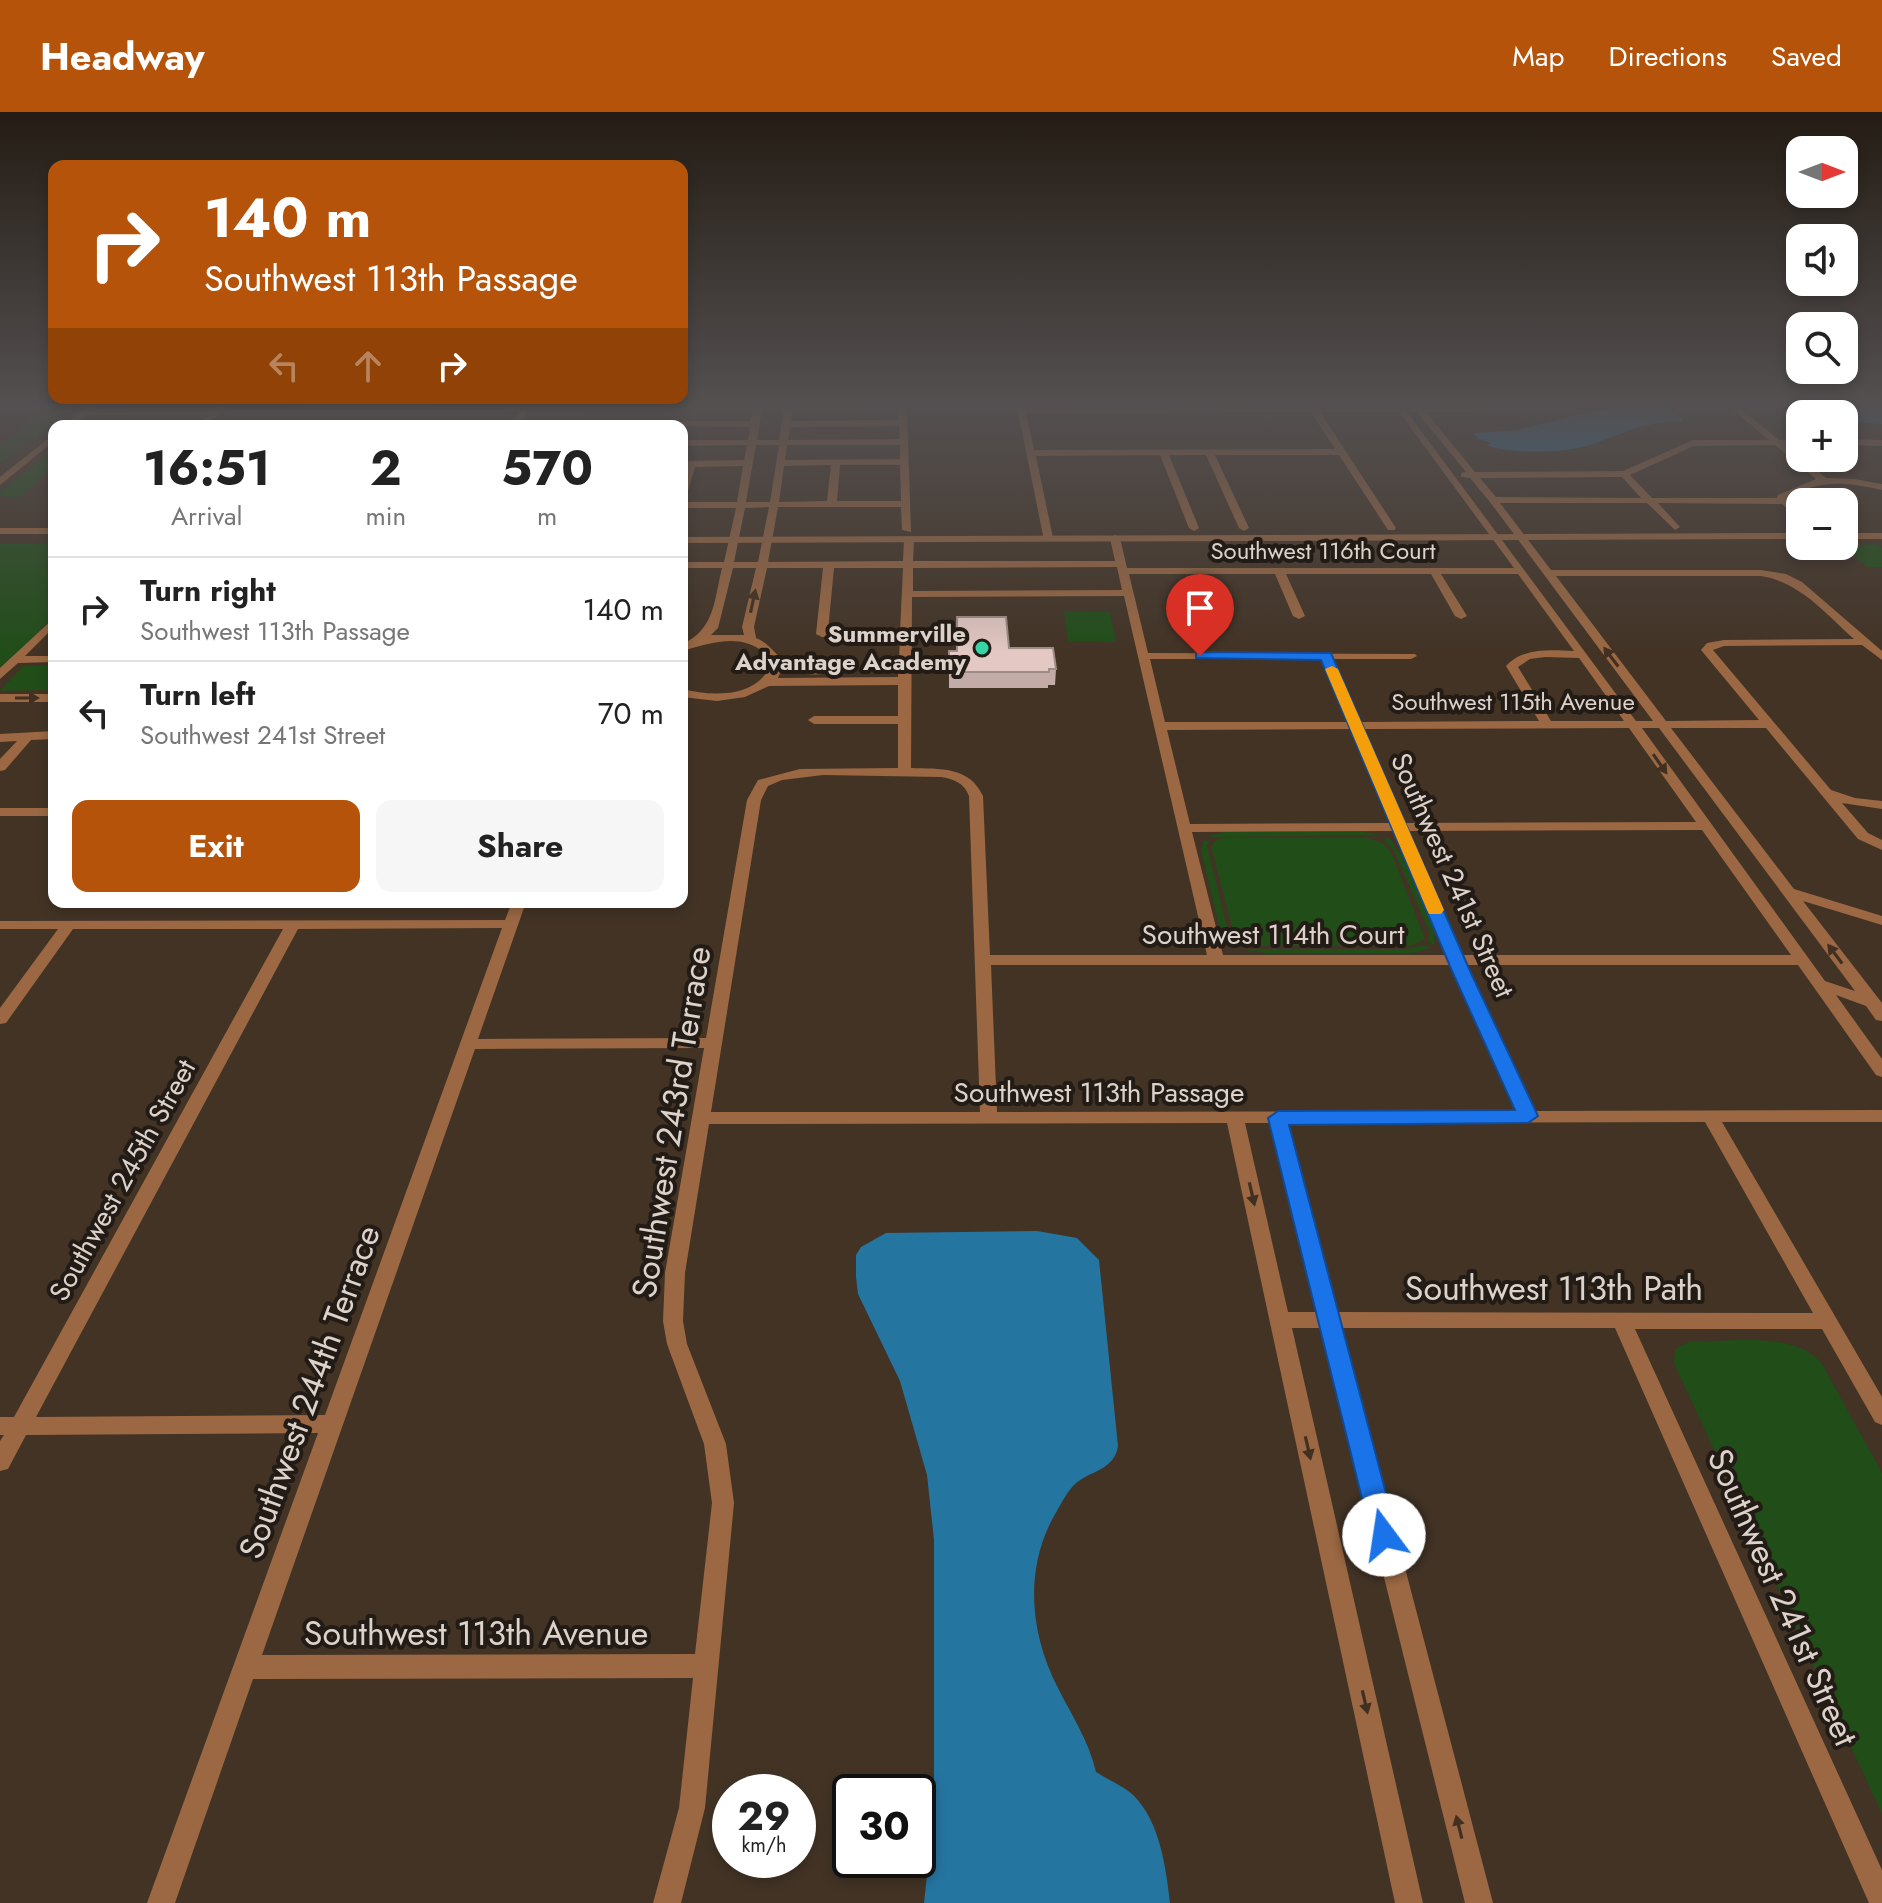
<!DOCTYPE html>
<meta charset="utf-8">
<style>
body{margin:0;font-family:Jost,sans-serif;background:#f6f6f6;color:#222;height:100vh;display:flex;flex-direction:column;font-size:30px;white-space:nowrap}
*{box-sizing:border-box;margin:0}
p{font-size:26px;color:#767676}
.icon{flex:none;width:44px;height:44px;fill:none;stroke:currentColor;stroke-width:2;stroke-linecap:round;stroke-linejoin:round}
.map{position:relative;flex:1;overflow:hidden}
.drawer{position:absolute;left:48px;top:308px;width:640px;height:488px;display:flex;flex-direction:column;background:#fff;border-radius:16px;box-shadow:0 4px 12px #0003}
.drawer>*{flex:none}
.hud{position:absolute;left:48px;top:48px;width:640px;height:244px;border-radius:16px;box-shadow:0 4px 12px #0003;background:#b45309;color:#fff;overflow:hidden}
.needle{width:52px;rotate:90deg}
.fabs{position:absolute;left:1786px;top:24px;display:grid;gap:16px}
.fabs a{display:grid;place-items:center;width:72px;height:72px;border-radius:16px;background:#fff;box-shadow:0 4px 12px #0003;font-size:40px}
.speed{position:absolute;left:712px;top:1662px;display:flex;gap:16px;font-size:40px;font-weight:700;text-align:center}
.speed>*{display:grid;place-content:center;width:104px;height:104px;border-radius:50%;background:#fff;box-shadow:0 4px 12px #0003;line-height:1}
.speed small{font-size:20px;font-weight:400}
.speed .limit{border:4px solid #111;border-radius:12px;background:#fff;color:#111}
.pin{position:absolute;display:grid;place-items:center;width:68px;height:68px;color:#fff;margin:-82px -34px;border-radius:50% 50% 50% 0;rotate:-45deg;box-shadow:0 0 8px #0007}
.pin .icon{rotate:45deg}
.me{position:absolute;width:88px;margin:-44px;rotate:346deg;stroke-linejoin:round;filter:drop-shadow(0 0 6px #0008)}
.turn{display:flex;align-items:center;gap:28px;height:168px;padding:0 24px;font-size:36px}
.turn .icon{width:104px;height:104px;stroke-width:2.5}
.turn b{display:block;font-size:56px;line-height:68px}
.lanes{display:flex;align-items:center;height:76px;padding:0 24px;background:#0003;justify-content:center;gap:40px;direction:ltr}
.lanes .off{opacity:.35}
.eta{display:flex;justify-content:space-evenly;align-items:center;height:136px;text-align:center}
.eta b{font-size:48px;font-weight:700;line-height:56px}
.primary-button{display:flex;gap:16px;margin-top:auto;padding:16px 24px}
.primary-button a{flex:1;height:92px;border-radius:16px;background:#b45309;color:#fff;font-size:32px;font-weight:700;line-height:92px;text-align:center}
.primary-button a+a{background:#f6f6f6;color:#222}
ul{padding:0;list-style:none}
li{display:flex;align-items:center;gap:24px;height:104px;padding:0 24px;border-top:2px solid #e0e0e0}
li div{flex:1}
li b{display:block;font-size:30px}
li em{font-style:normal}
header{display:flex;align-items:center;gap:48px;box-sizing:border-box;height:112px;padding:0 40px;background:#b45309;color:#fff}
header strong{font-size:38px}
nav{display:flex;gap:44px;margin-inline-start:auto;font-size:28px}
.map>svg:first-child{display:block}
.green{fill:#214d19}
.water{fill:#2575a1}
.lines{fill:none;stroke-linecap:round;stroke-linejoin:round}
.minor{fill:#9b6843;fill-rule:evenodd}
.tertiary{fill:#9b6843;fill-rule:evenodd}
.wall{fill:#c3aca8}
.building{fill:#e3c8c3;stroke:#9f8c88;stroke-width:2}
.oneway{fill:#412f21}
.route{fill:#1a73e8;stroke:#114b97;stroke-width:2}
.slow{fill:#f59e0b}
.poi-dot{fill:#37d4a6;stroke:#231c16;stroke-width:3}
.labels{text-anchor:middle;stroke-width:8;stroke-linejoin:round;paint-order:stroke}
.far-street-label{font-size:24px;fill:#dcd2ca;stroke:#231c16}
.far-poi-label{font-size:24px;font-weight:bold;fill:#dcd2ca;stroke:#231c16;text-anchor:end}
.street-label{font-size:28px;fill:#dcd2ca;stroke:#231c16}
.near-street-label{font-size:34px;fill:#dcd2ca;stroke:#231c16}
</style>
<header>
<strong>Headway</strong>
<nav><a>Map</a><a>Directions</a><a>Saved</a></nav>
</header>
<div class="map">
<svg width="1882" height="1791" viewBox="0 0 1882 1791">
<rect width="100%" height="100%" fill="#423325"/>
<g class="green">
<path d="M 50,294 L 76,295 L 0,352 L 0,346 L 59,298 L 0,344 L 0,334 Z"/>
<path d="M 54,336 L 54,355 L 19,386 L 0,384 L 0,380 Z"/>
<path d="M 0,432 L 54,432 L 54,505 L 0,558 Z"/>
<path d="M 1877,432 L 1882,437 L 1882,455 L 1867,455 L 1843,434 Z"/>
<path d="M 1064,499 L 1110,500 L 1116,530 L 1068,529 Z"/>
<path d="M 54,553 L 54,578 L 0,579 L 23,554 Z"/>
<path d="M 1224,720 L 1363,720 L 1383,723 L 1206,725 Z"/>
<path d="M 1228,725 L 1367,726 L 1383,731 L 1391,740 L 1425,827 L 1413,833 L 1399,834 L 1255,834 L 1242,830 L 1234,823 L 1211,734 L 1218,727 Z"/>
<path d="M 1387,725 C 1402,735 1442,818 1434,834 L 1428,829 L 1430,821 L 1393,737 L 1384,728 Z"/>
<path d="M 1204,727 L 1209,730 L 1207,734 L 1229,823 L 1237,831 L 1235,835 L 1221,822 L 1201,738 Z"/>
<path d="M 1424,833 L 1431,836 L 1413,841 L 1265,841 L 1239,837 L 1407,837 Z"/>
<path d="M 1689,1230 C 1727,1230 1796,1218 1822,1252 L 1882,1361 L 1882,1702 L 1674,1251 L 1675,1237 Z"/>
</g>
<g class="water">
<path d="M 1632,290 L 1664,290 L 1683,309 C 1643,309 1623,322 1587,334 C 1565,341 1508,342 1487,333 L 1491,331 L 1479,327 L 1473,321 L 1517,318 Z"/>
<path d="M 1848,290 L 1882,294 L 1882,312 L 1844,309 L 1844,302 L 1822,302 L 1808,291 Z"/>
<path d="M 1037,1119 L 1077,1126 L 1099,1148 L 1118,1334 C 1114,1359 1090,1358 1074,1373 C 1066,1381 1060,1394 1054,1404 C 1024,1458 1030,1522 1058,1576 C 1072,1604 1089,1629 1096,1660 C 1108,1668 1124,1674 1134,1684 C 1160,1710 1166,1756 1170,1791 L 924,1791 L 934,1698 L 934,1428 L 927,1363 L 900,1269 L 858,1182 L 856,1165 L 856,1143 L 861,1135 L 886,1121 Z"/>
</g>
<g class="lines">
<g class="minor">
<path d="M 2,290 L 11,290 L 4,295 L 0,293 Z"/>
<path d="M 525,290 L 533,290 L 531,294 L 1024,290 L 1025,295 L 1308,295 L 1305,290 L 1313,290 L 1316,295 L 1395,295 L 1392,290 L 1400,290 L 1404,295 L 1413,295 L 1410,290 L 1418,290 L 1422,295 L 1470,294 L 1507,290 L 1470,300 L 1426,300 L 1475,360 L 1623,359 L 1693,328 L 1769,328 L 1724,290 L 1733,290 L 1779,328 L 1800,327 L 1800,333 L 1786,333 L 1826,366 L 1854,367 L 1882,372 L 1882,378 C 1847,370 1819,367 1787,386 L 1800,399 L 1800,408 L 1782,392 L 1658,391 L 1680,415 L 1675,418 L 1647,391 L 1500,391 L 1551,458 L 1761,458 L 1786,462 L 1802,470 L 1882,539 L 1882,548 L 1862,533 L 1724,534 L 1713,538 L 1831,678 L 1855,686 L 1882,689 L 1882,697 L 1842,691 L 1868,721 L 1882,728 L 1882,738 L 1858,727 L 1766,616 L 1671,616 L 1794,777 L 1882,804 L 1882,813 L 1803,789 L 1882,891 L 1882,909 L 1876,908 L 1866,894 L 1836,883 L 1882,947 L 1882,965 L 1876,963 L 1798,853 L 1466,853 L 1534,999 L 1882,998 L 1882,1010 L 1722,1010 L 1882,1285 L 1882,1313 L 1875,1310 L 1822,1217 L 1635,1217 L 1882,1758 L 1882,1791 L 1869,1791 L 1615,1216 L 1342,1216 L 1493,1791 L 1465,1791 L 1322,1216 L 1292,1216 L 1423,1791 L 1395,1791 L 1227,1011 L 709,1012 L 685,1161 L 683,1209 L 687,1232 L 726,1332 L 734,1391 L 705,1696 L 681,1791 L 653,1791 L 679,1696 L 693,1566 L 253,1567 L 175,1791 L 147,1791 L 318,1321 L 26,1323 L 8,1357 L 0,1359 L 0,1329 L 4,1323 L 0,1323 L 0,1305 L 14,1305 L 283,817 L 73,817 L 6,911 L 0,912 L 0,896 L 58,817 L 0,817 L 0,809 L 505,808 L 512,790 L 526,790 L 478,927 L 706,926 L 747,688 L 758,668 L 800,657 L 898,656 L 898,612 L 814,612 L 808,608 L 814,604 L 898,604 L 898,573 L 769,574 L 745,585 L 717,589 L 682,585 L 682,577 C 714,585 759,586 772,550 C 749,518 714,530 682,539 L 682,532 C 715,518 714,488 722,456 L 682,456 L 682,450 L 724,450 L 736,396 L 682,396 L 682,390 L 737,390 L 743,354 L 695,355 L 687,382 L 682,385 L 682,367 L 686,355 L 682,355 L 682,349 L 744,348 L 747,333 L 682,334 L 682,328 L 748,328 L 750,315 L 632,313 L 636,310 L 751,309 L 753,297 L 528,299 L 520,314 L 512,314 L 520,299 L 219,301 L 207,314 L 198,314 L 210,302 L 85,303 L 81,300 L 85,297 L 215,296 L 222,291 L 226,294 L 224,296 L 523,294 ZM 1017,295 L 1044,428 L 1053,426 L 1036,344 L 1160,343 L 1189,416 L 1194,419 L 1199,416 L 1169,343 L 1206,343 L 1239,416 L 1244,419 L 1249,416 L 1215,343 L 1339,343 L 1388,418 L 1394,418 L 1396,416 L 1320,300 L 1399,300 L 1514,456 L 1127,456 L 1120,426 L 1115,423 L 1110,426 L 1115,449 L 913,449 L 914,427 L 909,424 L 904,427 L 903,449 L 768,450 L 778,395 L 901,395 L 902,418 L 911,420 L 907,296 ZM 899,296 L 899,308 L 791,309 L 793,297 ZM 762,297 L 784,297 L 779,328 L 757,328 ZM 1311,300 L 1335,337 L 1034,338 L 1026,301 ZM 1407,300 L 1417,300 L 1466,360 L 1461,361 L 1461,365 L 1470,366 L 1490,390 L 1653,609 L 1636,609 ZM 899,314 L 900,327 L 788,328 L 790,315 ZM 756,333 L 779,333 L 770,390 L 746,390 ZM 787,333 L 900,333 L 900,347 L 785,348 ZM 1775,333 L 1816,367 L 1778,383 L 1777,386 L 1652,386 L 1630,363 L 1694,334 ZM 831,353 L 827,389 L 779,390 L 784,354 ZM 840,353 L 900,353 L 901,389 L 837,389 ZM 1622,365 L 1641,386 L 1496,385 L 1480,366 ZM 769,395 L 758,450 L 734,450 L 745,396 ZM 1117,455 L 1122,478 L 913,479 L 913,456 ZM 733,456 L 756,456 L 742,515 L 744,523 L 711,523 L 718,516 ZM 767,456 L 823,456 L 816,522 L 822,525 L 900,527 L 898,565 L 778,566 L 782,556 C 796,561 819,566 832,559 C 820,551 801,556 787,550 C 775,544 771,532 756,526 L 754,515 ZM 834,456 L 903,456 L 900,520 L 828,519 ZM 1129,462 L 1275,462 L 1293,504 L 1299,507 L 1305,504 L 1286,462 L 1431,462 L 1455,504 L 1461,507 L 1467,504 L 1441,462 L 1518,462 L 1574,539 C 1551,538 1523,535 1506,554 L 1539,609 L 1360,610 L 1333,547 L 1411,547 L 1417,544 L 1415,542 L 1148,541 ZM 1556,464 L 1761,464 C 1800,470 1826,502 1854,527 L 1724,528 L 1707,531 L 1701,538 L 1759,608 L 1666,609 ZM 1124,484 L 1207,843 L 990,843 L 983,684 C 969,654 940,657 911,656 L 912,485 ZM 1545,545 L 1579,546 L 1624,609 L 1551,609 L 1518,555 L 1530,547 ZM 1150,547 L 1322,547 L 1348,610 L 1165,610 ZM 1629,616 L 1696,710 L 1404,711 L 1364,617 ZM 1642,616 L 1659,616 L 1855,879 L 1825,869 ZM 1351,617 L 1391,711 L 1190,712 L 1167,618 ZM 823,663 L 941,665 C 954,667 964,671 969,684 L 980,1000 L 711,1000 L 761,688 L 768,674 L 782,668 ZM 1702,718 L 1791,843 L 1462,843 L 1408,719 ZM 1394,719 L 1447,843 L 1223,843 L 1192,720 ZM 502,816 L 325,1303 L 36,1305 L 298,817 ZM 991,853 L 1451,853 L 1517,999 L 997,1000 ZM 704,936 L 665,1161 L 663,1209 L 667,1232 L 704,1332 L 712,1391 L 695,1542 L 262,1543 L 475,937 ZM 1705,1010 L 1813,1201 L 1338,1200 L 1288,1011 ZM 1245,1011 L 1271,1011 L 1318,1200 L 1288,1200 Z"/>
<path d="M 1844,327 L 1882,328 L 1882,334 L 1844,333 Z"/>
<path d="M 54,506 L 54,515 L 25,544 L 54,544 L 54,550 L 18,551 L 0,567 L 0,556 Z"/>
<rect x="0" y="582" width="54" height="8"/>
<path d="M 54,619 L 54,627 L 31,628 L 5,658 L 0,659 L 0,647 L 17,629 L 0,630 L 0,622 Z"/>
<rect x="0" y="696" width="54" height="8"/>
</g>
<g class="tertiary">
<path d="M 91,290 L 100,290 L 73,314 L 64,314 Z"/>
<path d="M 54,322 L 54,329 L 0,373 L 0,365 Z"/>
<rect x="0" y="416" width="54" height="6"/>
<path d="M 1800,421 L 1800,427 L 682,431 L 682,425 Z"/>
<rect x="1844" y="421" width="38" height="6"/>
</g>
</g>
<path class="wall" d="M 1009,536 L 1056,557 L 1055,573 L 1048,573 L 1048,576 L 949,576 L 949,539 Z"/>
<path class="building" d="M 957,505 L 1006,505 L 1009,536 L 1053,536 L 1056,557 L 1049,557 L 1049,560 L 949,560 L 949,539 L 957,539 Z"/>
<defs><path id="oneway-solid" d="M-6-.8H1V-3.2L6.5 0L1 3.2V.8H-6Z" transform="scale(2)"/></defs>
<g class="oneway">
<use href="#oneway-solid" transform="translate(753 489) rotate(-78)"/>
<use href="#oneway-solid" transform="translate(1611 545) rotate(-127)"/>
<use href="#oneway-solid" transform="translate(27 586)"/>
<use href="#oneway-solid" transform="translate(1660 652) rotate(55)"/>
<use href="#oneway-solid" transform="translate(1835 842) rotate(-127)"/>
<use href="#oneway-solid" transform="translate(1252 1082) rotate(77)"/>
<use href="#oneway-solid" transform="translate(1308 1336) rotate(77)"/>
<use href="#oneway-solid" transform="translate(1365 1590) rotate(77)"/>
<use href="#oneway-solid" transform="translate(1459 1715) rotate(-104)"/>
</g>
<linearGradient id="sky" x2="0" y2="1"><stop stop-color="#241c14"/><stop offset="0.54" stop-color="#545051"/><stop offset="1" stop-color="#545051" stop-opacity="0"/></linearGradient>
<rect width="1882" height="541" fill="url(#sky)"/>
<path class="route" d="M 1200,540 L 1331,541 L 1470,859 L 1538,1004 L 1528,1011 L 1289,1013 L 1397,1423 L 1394,1431 L 1384,1435 L 1375,1431 L 1371,1423 L 1268,1006 L 1278,999 L 1515,998 L 1452,859 L 1321,548 L 1196,546 L 1196,541 Z"/>
<path class="slow" d="M 1332,554 L 1338,557 L 1444,798 L 1441,802 L 1429,802 L 1427,798 L 1325,557 Z"/>
<circle class="poi-dot" cx="982" cy="536" r="8"/>
<g class="labels">
<g class="far-street-label">
<text x="1323" y="447">Southwest 116th Court</text>
<text x="1513" y="598">Southwest 115th Avenue</text>
</g>
<g class="far-poi-label">
<text x="966" y="530">Summerville<tspan x="966" dy="28">Advantage Academy</tspan></text>
</g>
<g class="street-label">
<text transform="translate(1453 763) rotate(66)" y="10">Southwest 241st Street</text>
<text x="1273" y="832">Southwest 114th Court</text>
<text x="1099" y="990">Southwest 113th Passage</text>
<text transform="translate(122 1068) rotate(-61)" y="10">Southwest 245th Street</text>
</g>
<g class="near-street-label">
<text transform="translate(671 1010) rotate(-81)" y="12">Southwest 243rd Terrace</text>
<text x="1554" y="1188">Southwest 113th Path</text>
<text transform="translate(309 1280) rotate(-70)" y="12">Southwest 244th Terrace</text>
<text transform="translate(1783 1485) rotate(66)" y="12">Southwest 241st Street</text>
<text x="476" y="1533">Southwest 113th Avenue</text>
</g>
</g>
</svg>
<div class="fabs">
<a><svg class="needle" viewBox="-14 -14 28 28"><path d="M0-13l5 13h-10z" fill="#e53935"/><path d="M0 13l5-13h-10z" fill="#767676"/></svg></a>
<a><svg class="icon" aria-label="sound" viewBox="0 0 24 24"><path d="M4 9h4l5-4v14l-5-4H4zM17 9q2 3 0 6"/></svg></a>
<a><svg class="icon" aria-label="search" viewBox="0 0 24 24"><circle cx="10" cy="10" r="6"/><path d="M15 15l6 6"/></svg></a>
<a>+</a>
<a>−</a>
</div>
<div class="speed"><div>29<small>km/h</small></div><div class="limit">30</div></div>
<div class="pin" style="left:1200px;top:544px;background:#d93025"><svg class="icon" aria-label="arrive" viewBox="0 0 24 24"><path d="M6 21V4h12l-3 4 3 4H6"/></svg></div>
<svg class="me" style="left:1384px;top:1423px" viewBox="-20 -20 40 40"><circle r="19" fill="#fff"/><path d="M0-13L10 11 0 6-10 11z" fill="#1a73e8"/></svg>
<div class="hud">
<div class="turn"><svg class="icon" aria-label="right" viewBox="0 0 24 24"><path d="M7 20v-9h11M14 6l5 5-5 5"/></svg><div><b>140 m</b>Southwest 113th Passage</div></div>
<div class="lanes"><svg class="icon off" aria-label="left" viewBox="0 0 24 24"><path d="M17 20v-9H6M10 6l-5 5 5 5"/></svg><svg class="icon off" aria-label="ahead" viewBox="0 0 24 24"><path d="M12 20V5M6 11l6-6 6 6"/></svg><svg class="icon" aria-label="right" viewBox="0 0 24 24"><path d="M7 20v-9h11M14 6l5 5-5 5"/></svg></div>
</div>
<section class="drawer">
<div class="eta">
<div><b>16:51</b><p>Arrival</p></div>
<div><b>2</b><p>min</p></div>
<div><b>570</b><p>m</p></div>
</div>
<ul>
<li><svg class="icon" aria-label="right" viewBox="0 0 24 24"><path d="M7 20v-9h11M14 6l5 5-5 5"/></svg><div><b>Turn right</b><p>Southwest 113th Passage</p></div><em>140 m</em></li>
<li><svg class="icon" aria-label="left" viewBox="0 0 24 24"><path d="M17 20v-9H6M10 6l-5 5 5 5"/></svg><div><b>Turn left</b><p>Southwest 241st Street</p></div><em>70 m</em></li>
</ul>
<div class="primary-button"><a>Exit</a><a>Share</a></div>
</section>
</div>
